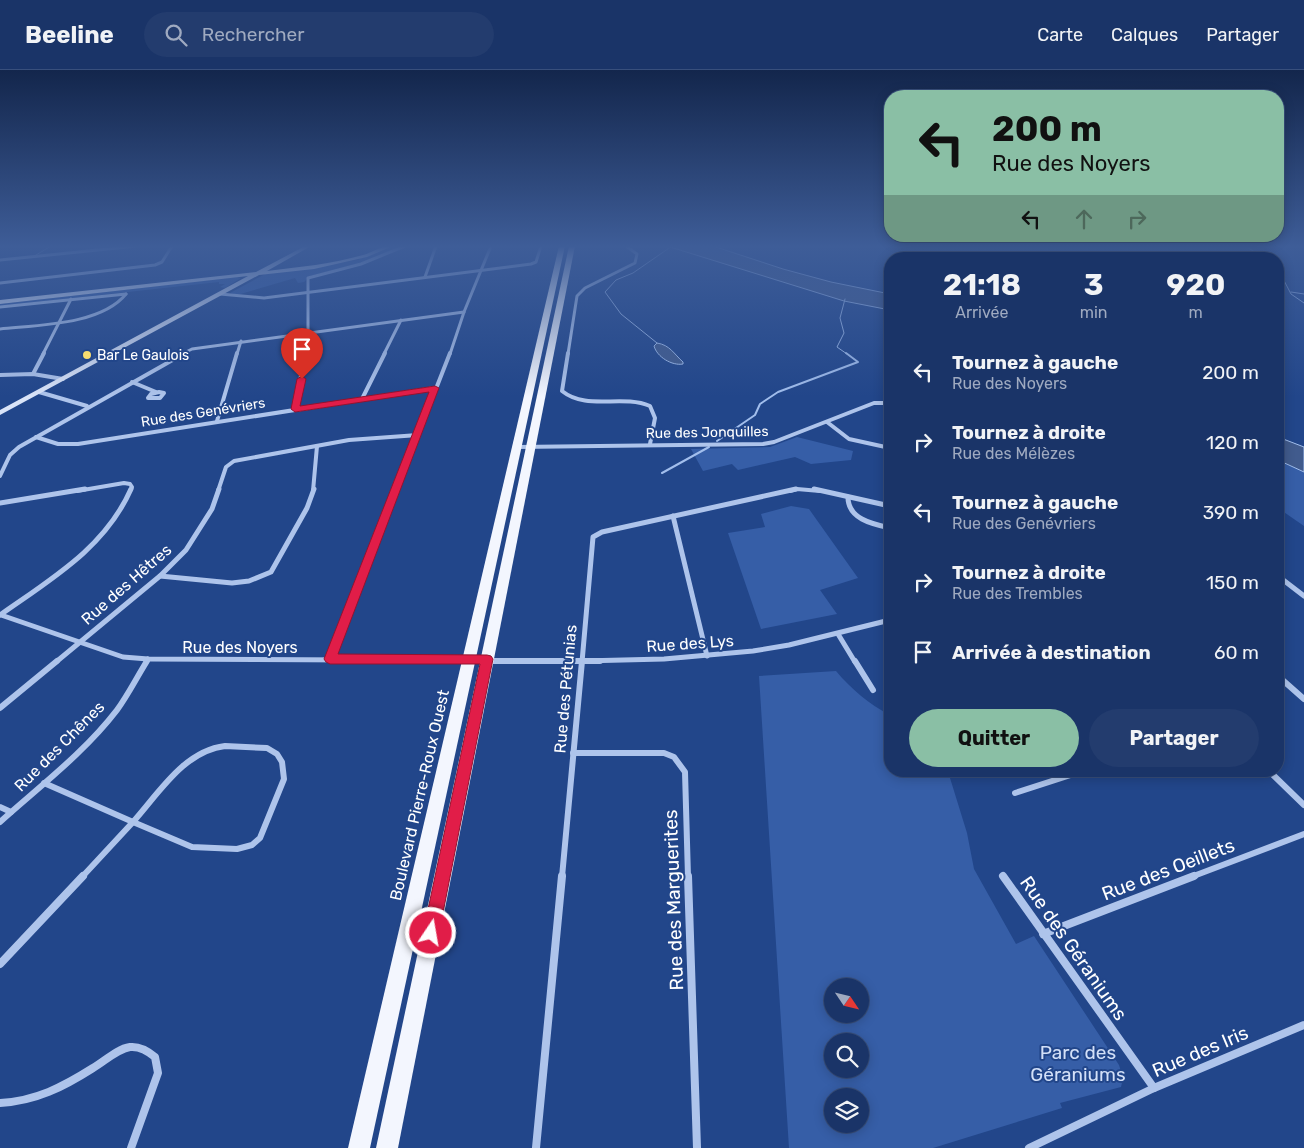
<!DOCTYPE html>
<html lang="fr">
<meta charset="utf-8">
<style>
body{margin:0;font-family:Rubik,sans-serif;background:#233c6e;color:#f1f3f6;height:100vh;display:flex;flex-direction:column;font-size:19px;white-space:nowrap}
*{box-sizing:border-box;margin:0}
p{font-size:16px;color:#9faac0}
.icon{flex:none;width:28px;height:28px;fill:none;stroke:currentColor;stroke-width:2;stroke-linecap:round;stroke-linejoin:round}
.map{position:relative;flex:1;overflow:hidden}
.drawer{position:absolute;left:884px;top:182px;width:400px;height:525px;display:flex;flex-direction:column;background:#1a3468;border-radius:20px;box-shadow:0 2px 12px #0003,0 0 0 1px #384f7c}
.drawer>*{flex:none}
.top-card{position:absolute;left:884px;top:20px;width:400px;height:152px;border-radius:20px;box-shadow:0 2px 12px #0003,0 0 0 1px #384f7c;background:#8abfa5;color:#111;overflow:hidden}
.needle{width:32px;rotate:125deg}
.tools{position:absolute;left:824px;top:908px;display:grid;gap:10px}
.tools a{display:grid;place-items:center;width:45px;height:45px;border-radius:50%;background:#1a3468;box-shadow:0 2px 12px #0003,0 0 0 1px #384f7c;font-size:25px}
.pin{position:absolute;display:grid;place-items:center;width:42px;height:42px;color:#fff;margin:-51px -21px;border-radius:50% 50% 50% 0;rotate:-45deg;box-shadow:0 0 5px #0007}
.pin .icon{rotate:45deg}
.me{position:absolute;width:55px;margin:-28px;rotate:12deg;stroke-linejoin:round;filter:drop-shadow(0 0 4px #0008)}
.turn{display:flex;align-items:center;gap:18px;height:105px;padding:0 25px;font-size:22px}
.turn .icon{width:65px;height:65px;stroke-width:2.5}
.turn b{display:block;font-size:35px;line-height:42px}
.lanes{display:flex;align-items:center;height:48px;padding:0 25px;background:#0003;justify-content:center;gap:25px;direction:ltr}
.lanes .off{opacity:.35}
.eta{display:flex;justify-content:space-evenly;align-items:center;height:85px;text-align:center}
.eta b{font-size:30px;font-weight:700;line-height:35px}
.cta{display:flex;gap:10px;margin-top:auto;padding:10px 25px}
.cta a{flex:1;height:58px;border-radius:30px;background:#8abfa5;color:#111;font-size:20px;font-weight:700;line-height:58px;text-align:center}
.cta a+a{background:#233c6e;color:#f1f3f6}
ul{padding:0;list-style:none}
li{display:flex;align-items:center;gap:15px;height:70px;padding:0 25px}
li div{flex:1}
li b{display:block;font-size:19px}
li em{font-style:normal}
header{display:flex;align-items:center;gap:30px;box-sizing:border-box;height:70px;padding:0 25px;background:#1a3468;border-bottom:1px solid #384f7c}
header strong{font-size:24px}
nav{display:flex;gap:28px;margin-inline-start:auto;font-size:18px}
.search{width:350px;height:45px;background:#233c6e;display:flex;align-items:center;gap:12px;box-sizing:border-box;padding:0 18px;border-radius:28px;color:#9faac0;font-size:19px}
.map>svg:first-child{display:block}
.green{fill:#365ea7;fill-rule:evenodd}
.water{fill:#415b8d;stroke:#a2beec}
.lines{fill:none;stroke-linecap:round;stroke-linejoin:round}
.stream-far1{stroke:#a2beec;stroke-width:1}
.stream{stroke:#a2beec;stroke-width:2}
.street-far4{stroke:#aec4eb;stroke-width:3}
.street-far3{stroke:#aec4eb;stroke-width:4}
.street-far2{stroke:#aec4eb;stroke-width:5}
.street-far1{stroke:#aec4eb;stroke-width:6}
.street{stroke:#aec4eb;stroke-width:8}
.secondary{fill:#dae4f8;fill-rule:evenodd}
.primary{fill:#f3f6fe;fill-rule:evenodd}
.route{fill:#e11d48;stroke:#92132f}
.poi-dot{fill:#f7dc70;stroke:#22468a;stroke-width:2}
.labels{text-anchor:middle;stroke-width:4;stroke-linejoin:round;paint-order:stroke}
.far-poi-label{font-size:14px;fill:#fff;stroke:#22468a;text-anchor:start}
.far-street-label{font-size:14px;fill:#fff;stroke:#22468a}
.street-label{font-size:16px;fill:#fff;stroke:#22468a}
.near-street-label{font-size:19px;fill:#fff;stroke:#22468a}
.near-park-label{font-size:19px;fill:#d3e0f8;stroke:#22468a}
</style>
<header>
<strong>Beeline</strong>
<div class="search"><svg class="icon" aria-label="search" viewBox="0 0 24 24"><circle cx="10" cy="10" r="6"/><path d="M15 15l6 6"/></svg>Rechercher</div>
<nav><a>Carte</a><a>Calques</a><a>Partager</a></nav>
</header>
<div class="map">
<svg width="1304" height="1078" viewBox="0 0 1304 1078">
<rect width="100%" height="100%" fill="#22468a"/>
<g class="green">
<path d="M 394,176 L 402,176 L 371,190 L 310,206 L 304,212 L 298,213 L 295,208 L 237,225 L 230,223 L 265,204 L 357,190 Z"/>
<path d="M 237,207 L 241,208 L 225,218 L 220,217 L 225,214 L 219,214 L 219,212 L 0,236 L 0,234 Z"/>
<path d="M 797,367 L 853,381 L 851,390 L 811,394 L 795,387 L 738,400 L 732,394 L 703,401 L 691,379 L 770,377 Z"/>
<path d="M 1278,390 L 1304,402 L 1304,456 L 1278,438 Z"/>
<path d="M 791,436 L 809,439 L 858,508 L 820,520 L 837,544 L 761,559 L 728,463 L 765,457 L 761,444 Z"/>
<path d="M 836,601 C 852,620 869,634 890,645 L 890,701 L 950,701 L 950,708 L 967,763 L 974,799 L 1016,874 L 1034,866 L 1119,995 L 1123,1008 L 1121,1017 L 1060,1033 L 1062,1038 L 933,1078 L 789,1078 L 759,606 ZM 832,916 L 860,916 L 860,944 L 832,944 ZM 832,971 L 860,971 L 860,999 L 832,999 ZM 832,1026 L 860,1026 L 860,1054 L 832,1054 Z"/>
</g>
<g class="water">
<path d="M 667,176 L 713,176 L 783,199 L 831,212 L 890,224 L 890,240 L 844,231 Z"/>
<path d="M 657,273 C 670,275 674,284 683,292 L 683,294 C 672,296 657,287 654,276 Z"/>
<path d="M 1278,367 L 1304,377 L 1304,402 L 1278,390 Z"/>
</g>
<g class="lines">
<g class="stream-far1">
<path d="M 1245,176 L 1266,189"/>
<path d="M 36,185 L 51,176"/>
<path d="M 1278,199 L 1291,224 L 1304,233"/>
<path d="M 1291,222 L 1304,224"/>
<path d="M 845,229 L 840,248 L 844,263 L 837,277 L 847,284"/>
<path d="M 657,273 L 621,244 L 605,222 L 616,210 L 633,203 L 672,176"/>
</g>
<g class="stream">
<path d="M 717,371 L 755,345 L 760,334 L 778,322 L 858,292 L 846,283"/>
<path d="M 662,403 L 709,377"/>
</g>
<g class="street-far4">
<path d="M 0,190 L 137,176"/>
<path d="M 425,207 L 436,176"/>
<path d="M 0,213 L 155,195 L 162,192 L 172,176"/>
<path d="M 220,224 L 264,228 L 531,194 L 536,192 L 541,176"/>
<path d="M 0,237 L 126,224"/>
<path d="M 0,259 C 38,255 101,255 126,224"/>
<path d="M 43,284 L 71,229"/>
<path d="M 182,284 L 192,279 L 464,242"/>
<path d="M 237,284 L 241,271"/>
<path d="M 304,284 L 308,263 L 308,208 L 361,194 L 405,176"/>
<path d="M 384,284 L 401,250"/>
<path d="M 450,284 L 464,242 L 491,176"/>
<path d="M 568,284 L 577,226 L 585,218 L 635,193 L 637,184 L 626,176"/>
</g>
<g class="street-far3">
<path d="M 568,283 L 562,321 C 587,341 621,324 650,336 L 655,348 L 650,374"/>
<path d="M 33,304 L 44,283"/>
<path d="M 0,305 L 33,304 L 63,309"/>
<path d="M 132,312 L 156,322"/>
<path d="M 39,322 L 87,336"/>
<path d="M 159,322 L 164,323 L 160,328 L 148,328 L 151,324 Z"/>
<path d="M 362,329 L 385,283"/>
<path d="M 295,339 L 305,283"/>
<path d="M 217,351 L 237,283"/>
<path d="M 827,352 L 849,369 L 890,378"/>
<path d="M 36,367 L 58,374 L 78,374 L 435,318"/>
<path d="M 517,377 L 763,374 L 774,372 L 874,333 L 890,333"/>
<path d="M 0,406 L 10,385 L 19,377 L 185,283"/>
<path d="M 77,421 L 124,413 L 130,414 L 132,417 L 130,421"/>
<path d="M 218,421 L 226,397 L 234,391 L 349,370 L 418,365"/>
<path d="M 313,421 L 317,376"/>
<path d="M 396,421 L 450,283"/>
<path d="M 790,421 L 797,419 L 820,421"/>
</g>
<g class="street-far2">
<path d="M 814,419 L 890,436"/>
<path d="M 848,427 C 848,449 872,454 890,458"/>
<path d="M 0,433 L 85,419"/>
<path d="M 673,446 L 707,586"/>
<path d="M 160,506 L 232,513 L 249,511 L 271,502 L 307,438 L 314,419"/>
<path d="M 1278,506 L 1304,526"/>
<path d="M 0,545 C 51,509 105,478 131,419"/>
<path d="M 1,545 L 123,587 L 148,589 L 582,591 L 664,589 L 753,581 L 789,575 L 890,550"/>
<path d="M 838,564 L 855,592"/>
<path d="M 330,589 L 397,419"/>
<path d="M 56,592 L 160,506 L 186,480 L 212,439 L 219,419"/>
<path d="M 146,592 L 148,589"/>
<path d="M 582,592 L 593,467 L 602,462 L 796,419"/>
</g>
<g class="street-far1">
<path d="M 489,591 L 600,591"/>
<path d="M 855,591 L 873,620"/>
<path d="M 1278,606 L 1304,629"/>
<path d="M 0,638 L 57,591"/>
<path d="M 225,676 L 267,678 L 277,684 L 282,692 L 284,709 L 260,768 L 252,775 L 237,779 L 192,777 L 133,752 C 159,723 184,681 225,676 Z"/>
<path d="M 573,683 L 664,683 L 674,687 L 685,702 L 688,807"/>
<path d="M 1269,701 L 1304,735"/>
<path d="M 44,713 L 133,752"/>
<path d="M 1015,723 L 1083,701"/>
<path d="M 0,737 L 11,742"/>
<path d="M 0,752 C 40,716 84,683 117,640 C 128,625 137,607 147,591"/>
<path d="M 82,807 L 133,752"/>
<path d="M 562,807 L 582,591"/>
<path d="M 1191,807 L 1304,764"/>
</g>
<g class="street">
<path d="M 688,806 L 697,1078"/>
<path d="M 1003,806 L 1154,1018"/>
<path d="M 1043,864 L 1194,806"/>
<path d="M 0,894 L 83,806"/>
<path d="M 0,1033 C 36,1031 63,1017 93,998 C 105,991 117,979 130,977 C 140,976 148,981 155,987 L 158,1003 L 131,1078"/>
<path d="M 536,1078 L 562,806"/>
<path d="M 1029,1078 L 1154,1018 L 1304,955"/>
</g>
<path class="secondary" d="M 305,176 L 311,176 L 267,201 C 299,197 332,194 363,185 C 373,182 382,175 393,176 L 367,187 L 314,199 L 259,205 L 0,345 L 0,340 L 248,206 L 0,234 L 0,230 L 256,202 Z"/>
<g class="primary">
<path d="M 559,176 L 565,176 L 370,1078 L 348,1078 Z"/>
<path d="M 569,176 L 575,176 L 398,1078 L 376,1078 Z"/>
</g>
</g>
<linearGradient id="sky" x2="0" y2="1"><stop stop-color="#13264c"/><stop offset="0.54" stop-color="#3e5d98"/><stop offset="1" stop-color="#3e5d98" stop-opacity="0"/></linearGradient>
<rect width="1304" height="327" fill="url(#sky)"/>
<path class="route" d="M 302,306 L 306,309 L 300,336 L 435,316 L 439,318 L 338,584 L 487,585 L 491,586 L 493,589 L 439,863 L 437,869 L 431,871 L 425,869 L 423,863 L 480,594 L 330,594 L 326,592 L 324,589 L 429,322 L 295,342 L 291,339 L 297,309 Z"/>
<circle class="poi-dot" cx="87" cy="285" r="5"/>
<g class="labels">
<g class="far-poi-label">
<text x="97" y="290">Bar Le Gaulois</text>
</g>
<g class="far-street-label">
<text transform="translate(203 342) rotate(-9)" y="5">Rue des Genévriers</text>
<text transform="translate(707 362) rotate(-1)" y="5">Rue des Jonquilles</text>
</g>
<g class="street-label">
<text transform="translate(126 514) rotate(-41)" y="6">Rue des Hêtres</text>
<text transform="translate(690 573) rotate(-4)" y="6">Rue des Lys</text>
<text x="240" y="583">Rue des Noyers</text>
<text transform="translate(565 619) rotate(-85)" y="6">Rue des Pétunias</text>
<text transform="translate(59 676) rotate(-45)" y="6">Rue des Chênes</text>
<text transform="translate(419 725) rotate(-77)" y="6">Boulevard Pierre-Roux Ouest</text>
</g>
<g class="near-street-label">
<text transform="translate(1168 799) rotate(-21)" y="7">Rue des Oeillets</text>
<text transform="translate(673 830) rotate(-92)" y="7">Rue des Marguerites</text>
<text transform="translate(1074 878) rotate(55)" y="7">Rue des Géraniums</text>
<text transform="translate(1200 981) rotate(-23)" y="7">Rue des Iris</text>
</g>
<g class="near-park-label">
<text x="1078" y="989">Parc des<tspan x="1078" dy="22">Géraniums</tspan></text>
</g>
</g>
</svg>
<div class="tools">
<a><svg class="needle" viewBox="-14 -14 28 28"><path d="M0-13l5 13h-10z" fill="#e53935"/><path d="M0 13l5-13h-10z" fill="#9faac0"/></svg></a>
<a><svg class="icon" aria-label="search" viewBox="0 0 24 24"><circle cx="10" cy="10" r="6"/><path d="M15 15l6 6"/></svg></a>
<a><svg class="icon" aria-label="layers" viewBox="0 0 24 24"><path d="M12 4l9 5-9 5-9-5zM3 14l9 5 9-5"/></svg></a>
</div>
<div class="pin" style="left:302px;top:309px;background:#d93025"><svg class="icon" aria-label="arrive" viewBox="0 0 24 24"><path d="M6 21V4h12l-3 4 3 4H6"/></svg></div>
<svg class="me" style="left:431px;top:863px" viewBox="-20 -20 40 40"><circle r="17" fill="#e11d48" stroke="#fff" stroke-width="3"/><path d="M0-11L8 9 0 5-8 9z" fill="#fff"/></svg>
<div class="top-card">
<div class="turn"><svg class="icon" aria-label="left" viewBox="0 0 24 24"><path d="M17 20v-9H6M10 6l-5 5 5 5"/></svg><div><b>200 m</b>Rue des Noyers</div></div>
<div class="lanes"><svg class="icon" aria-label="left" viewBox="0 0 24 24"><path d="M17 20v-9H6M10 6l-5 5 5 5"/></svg><svg class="icon off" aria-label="ahead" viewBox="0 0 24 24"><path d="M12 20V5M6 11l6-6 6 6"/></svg><svg class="icon off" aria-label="right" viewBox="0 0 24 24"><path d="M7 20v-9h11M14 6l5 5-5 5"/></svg></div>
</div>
<section class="drawer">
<div class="eta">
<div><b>21:18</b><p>Arrivée</p></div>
<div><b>3</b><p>min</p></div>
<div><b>920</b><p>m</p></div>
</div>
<ul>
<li><svg class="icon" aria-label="left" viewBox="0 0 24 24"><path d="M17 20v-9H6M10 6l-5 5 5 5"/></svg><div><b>Tournez à gauche</b><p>Rue des Noyers</p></div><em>200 m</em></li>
<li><svg class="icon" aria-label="right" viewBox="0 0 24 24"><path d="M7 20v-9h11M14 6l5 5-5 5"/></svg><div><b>Tournez à droite</b><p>Rue des Mélèzes</p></div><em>120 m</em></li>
<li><svg class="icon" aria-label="left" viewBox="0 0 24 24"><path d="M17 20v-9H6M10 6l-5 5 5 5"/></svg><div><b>Tournez à gauche</b><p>Rue des Genévriers</p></div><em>390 m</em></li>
<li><svg class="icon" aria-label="right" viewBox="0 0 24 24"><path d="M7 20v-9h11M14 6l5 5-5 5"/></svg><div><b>Tournez à droite</b><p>Rue des Trembles</p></div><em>150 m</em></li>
<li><svg class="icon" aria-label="arrive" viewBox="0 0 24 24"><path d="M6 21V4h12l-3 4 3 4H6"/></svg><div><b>Arrivée à destination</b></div><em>60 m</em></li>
</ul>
<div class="cta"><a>Quitter</a><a>Partager</a></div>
</section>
</div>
